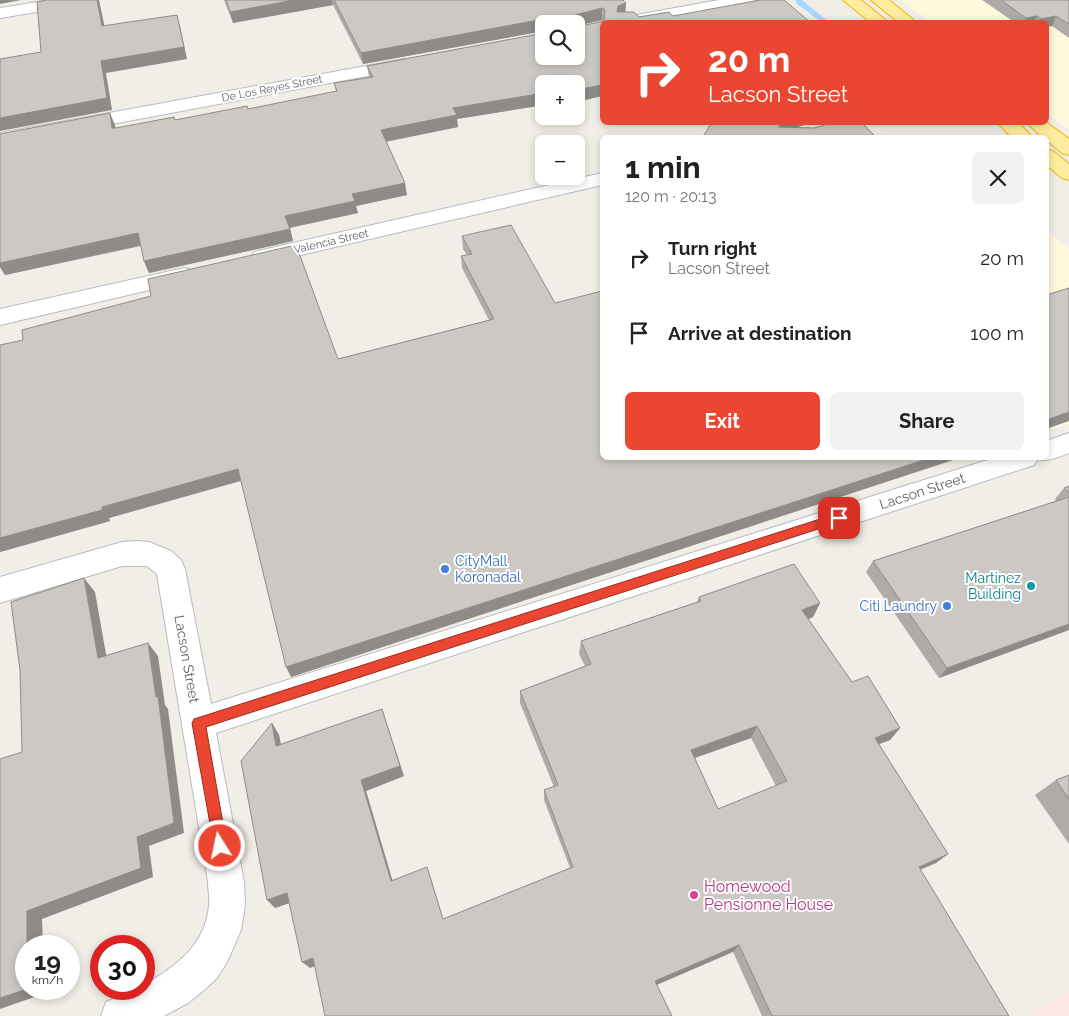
<!DOCTYPE html>
<meta charset="utf-8">
<style>
body{margin:0;font-family:Raleway,sans-serif;background:#f2f2f2;color:#222;height:100vh;display:flex;flex-direction:column;font-size:19px;white-space:nowrap}
*{box-sizing:border-box;margin:0}
p{font-size:16px;color:#767676}
.icon{flex:none;width:28px;height:28px;fill:none;stroke:currentColor;stroke-width:2;stroke-linecap:round;stroke-linejoin:round}
.map{position:relative;flex:1;overflow:hidden}
.details{position:absolute;left:600px;top:135px;width:449px;height:325px;display:flex;flex-direction:column;background:#fff;border-radius:8px;box-shadow:0 2px 8px #0003}
.details>*{flex:none}
.guide{position:absolute;left:600px;top:20px;width:449px;height:105px;border-radius:8px;box-shadow:0 2px 8px #0003;background:#eb4631;color:#fff;overflow:hidden}
.fabs{position:absolute;left:535px;top:15px;display:grid;gap:10px}
.fabs a{display:grid;place-items:center;width:50px;height:50px;border-radius:8px;background:#fff;box-shadow:0 2px 8px #0003;font-size:25px}
.speed{position:absolute;left:15px;top:935px;display:flex;gap:10px;font-size:25px;font-weight:700;text-align:center}
.speed>*{display:grid;place-content:center;width:65px;height:65px;border-radius:50%;background:#fff;box-shadow:0 2px 8px #0003;line-height:1}
.speed small{font-size:12px;font-weight:400}
.speed .limit{border:8px solid #d22;background:#fff;color:#111}
.pin{position:absolute;display:grid;place-items:center;width:42px;height:42px;color:#fff;margin:-21px;border-radius:10px;box-shadow:0 2px 8px #0006}
.me{position:absolute;width:55px;margin:-28px;rotate:350deg;stroke-linejoin:round;filter:drop-shadow(0 0 4px #0008)}
.turn{display:flex;align-items:center;gap:18px;height:105px;padding:0 25px;font-size:22px}
.turn .icon{width:65px;height:65px;stroke-width:2.5}
.turn b{display:block;font-size:35px;line-height:42px}
.round{display:grid;place-items:center;flex:none;width:52px;height:52px;border-radius:8px;background:#f2f2f2}
.headline{display:flex;align-items:center;justify-content:space-between;height:85px;padding:0 25px}
h1{font-size:30px;font-weight:700;line-height:38px}
.action{display:flex;gap:10px;margin-top:auto;padding:10px 25px}
.action a{flex:1;height:58px;border-radius:8px;background:#eb4631;color:#fff;font-size:20px;font-weight:700;line-height:58px;text-align:center}
.action a+a{background:#f2f2f2;color:#222}
ul{padding:0;list-style:none}
li{display:flex;align-items:center;gap:15px;height:75px;padding:0 25px}
li div{flex:1}
li b{display:block;font-size:19px}
li em{font-style:normal}
.map>svg:first-child{display:block}
.commercial{fill:#fef8dd}
.medical{fill:#fce7e4}
.lines{fill:none;stroke-linecap:round;stroke-linejoin:round}
.stream{fill:#a8d6ff;fill-rule:evenodd}
.minor-casing{stroke:#b9bbc0;stroke-width:2}
.trunk-casing{stroke:#f7b200;stroke-width:2}
.path{stroke:#9cc9aa;stroke-width:2;stroke-dasharray:3 2;stroke-linecap:butt}
.minor{fill:#fff;fill-rule:evenodd}
.trunk{fill:#feed9e;fill-rule:evenodd}
.wall{fill:#afaca8;fill-rule:evenodd}
.shaded-wall{fill:#8f8c88}
.building{fill:#ccc8c3;stroke:#8f8c88;fill-rule:evenodd}
.route{fill:#eb4631;stroke:#992e20}
.shop-dot{fill:#3f7fe0;stroke:#fff;stroke-width:2}
.culture-dot{fill:#0f9aa8;stroke:#fff;stroke-width:2}
.hotel-dot{fill:#d1479c;stroke:#fff;stroke-width:2}
.labels{text-anchor:middle;stroke-width:4;stroke-linejoin:round;paint-order:stroke}
.far-street-label{font-size:11px;fill:#5e6167;stroke:#fff}
.street-label{font-size:14px;fill:#5e6167;stroke:#fff}
.shop-label{font-size:14px;fill:#366cbe;stroke:#fff;text-anchor:start}
.culture-label{font-size:14px;fill:#0d838f;stroke:#fff;text-anchor:end}
.near-hotel-label{font-size:16px;fill:#b23c85;stroke:#fff;text-anchor:start}
</style>
<div class="map">
<svg width="1069" height="1016" viewBox="0 0 1069 1016">
<rect width="100%" height="100%" fill="#f0eee6"/>
<g class="commercial">
<path d="M 900,0 L 1069,0 L 1069,130 L 1046,113 L 1046,22 L 930,22 Z"/>
<path d="M 1046,230 L 1069,249 L 1069,424 L 1046,431 Z"/>
</g>
<path class="medical" d="M 1069,993 L 1069,1016 L 1037,1016 L 1034,1011 Z"/>
<g class="lines">
<path class="stream" d="M 796,0 L 802,0 L 829,22 L 821,22 L 796,3 Z"/>
<g class="minor-casing">
<g id="minor">
<path d="M 50,0 L 88,0 L 86,3 L 80,5 L 0,18 L 0,8 Z"/>
<path d="M 719,0 L 754,0 L 752,3 L 746,5 L 649,22 L 617,22 L 619,18 L 625,17 Z"/>
<path d="M 404,59 L 410,60 L 413,64 L 410,68 L 0,145 L 0,133 Z"/>
<path d="M 602,173 L 602,185 L 262,264 L 254,262 L 251,257 L 254,252 L 262,250 Z"/>
<path d="M 184,268 L 192,270 L 195,275 L 192,280 L 0,325 L 0,309 Z"/>
<path d="M 1069,433 L 1069,453 C 1058,457 1049,462 1038,459 L 1034,465 L 216,733 L 244,882 L 245,905 L 241,930 L 227,962 L 217,978 L 203,991 L 188,1003 L 164,1016 L 101,1016 L 106,1002 L 137,989 L 144,989 L 144,985 C 175,967 206,945 209,905 C 210,898 208,890 208,882 L 157,574 L 147,566 L 122,566 L 0,603 L 0,577 L 122,542 L 137,541 L 149,542 L 171,551 L 181,560 L 185,569 L 211,704 L 994,458 L 1046,458 L 1046,441 Z"/>
</g>
</g>
<g class="trunk-casing">
<g id="trunk">
<path d="M 843,0 L 861,0 L 888,22 L 870,22 Z"/>
<path d="M 871,0 L 889,0 L 916,22 L 898,22 Z"/>
<path d="M 997,122 L 1018,122 L 1033,138 L 1012,138 Z"/>
<path d="M 1026,122 L 1046,122 L 1069,139 L 1069,155 L 1062,153 L 1046,140 L 1046,138 L 1043,138 Z"/>
<path d="M 1046,149 L 1053,151 L 1069,164 L 1069,180 L 1062,178 L 1046,165 Z"/>
</g>
</g>
<path class="path" d="M 880,135 L 883,138"/>
<use href="#minor" class="minor"/>
<use href="#trunk" class="trunk"/>
</g>
<g class="wall">
<path d="M 224,0 L 623,0 L 626,3 L 625,12 L 639,17 L 673,16 L 810,22 L 602,22 L 602,96 L 576,102 L 576,84 L 544,84 L 544,105 L 457,119 L 458,127 L 386,142 L 407,195 L 356,206 L 358,213 L 290,228 L 293,241 L 149,273 L 144,261 L 141,246 L 5,275 L 0,267 L 110,113 L 115,128 L 175,120 L 248,109 L 336,91 L 334,83 L 369,77 L 367,66 L 603,22 L 602,20 L 576,26 L 576,24 L 544,24 L 544,31 L 363,64 L 333,5 L 233,23 Z"/>
<path d="M 982,0 L 1069,0 L 1069,38 L 1052,26 L 1046,27 L 1046,22 L 1014,22 Z"/>
<path d="M 462,236 L 555,303 L 602,458 L 959,458 L 291,677 L 241,481 L 109,518 L 110,521 L 0,552 L 338,359 L 489,320 L 462,268 L 461,256 L 467,255 L 463,249 Z"/>
<path d="M 1069,486 L 1069,630 L 939,678 L 866,572 L 873,561 L 1056,501 L 1055,499 L 1064,488 Z"/>
<path d="M 699,597 L 820,603 L 813,617 L 808,619 L 852,682 L 900,728 L 890,740 L 879,744 L 936,863 L 920,870 L 1009,1016 L 762,1016 L 733,952 L 314,966 L 310,968 L 289,903 L 275,908 L 272,723 L 279,735 L 281,745 L 404,776 L 366,791 L 392,880 L 430,875 L 443,919 L 570,868 L 544,800 L 544,790 L 554,787 L 520,703 L 520,691 L 585,666 L 579,654 L 581,641 L 697,602 ZM 751,738 L 776,786 L 718,809 L 695,758 Z"/>
<path d="M 1069,775 L 1069,844 L 1035,795 L 1056,780 Z"/>
</g>
<g class="shaded-wall">
<path d="M 0,0 L 21,0 L 0,4 Z"/>
<path d="M 97,0 L 99,0 L 107,38 L 102,26 Z"/>
<path d="M 294,0 L 332,0 L 333,5 L 233,23 L 230,12 Z"/>
<path d="M 626,3 L 625,15 L 617,12 L 618,6 Z"/>
<path d="M 602,8 L 602,20 L 576,26 L 576,24 L 574,24 L 575,15 Z"/>
<path d="M 177,15 L 180,26 L 187,59 L 106,73 L 112,110 L 0,131 L 0,118 L 101,61 Z"/>
<path d="M 1037,16 L 1034,22 L 1024,22 L 1026,18 Z"/>
<path d="M 1056,16 L 1052,26 L 1046,27 L 1046,22 L 1039,22 L 1041,19 Z"/>
<path d="M 544,19 L 544,31 L 363,64 L 361,53 Z"/>
<path d="M 602,85 L 602,96 L 576,102 L 576,90 Z"/>
<path d="M 544,93 L 544,105 L 457,119 L 458,127 L 383,142 L 381,130 L 453,108 Z"/>
<path d="M 110,113 L 115,125 L 117,140 L 112,128 Z"/>
<path d="M 781,122 L 816,122 L 779,132 L 779,127 Z"/>
<path d="M 405,183 L 407,195 L 356,206 L 358,213 L 288,228 L 285,216 L 352,194 Z"/>
<path d="M 290,229 L 293,241 L 149,273 L 144,261 Z"/>
<path d="M 138,233 L 143,245 L 5,275 L 0,267 L 0,258 Z"/>
<path d="M 1069,412 L 1069,421 L 1046,429 L 1046,420 Z"/>
<path d="M 930,458 L 959,458 L 291,677 L 286,667 Z"/>
<path d="M 238,469 L 243,480 L 109,518 L 110,521 L 0,552 L 0,538 L 102,507 Z"/>
<path d="M 84,578 L 95,592 L 109,671 L 98,658 Z"/>
<path d="M 820,603 L 813,617 L 796,624 L 802,610 Z"/>
<path d="M 1069,624 L 1069,630 L 939,678 L 947,668 Z"/>
<path d="M 148,643 L 158,656 L 165,705 L 168,709 L 184,833 L 149,846 L 153,877 L 42,919 L 43,946 L 27,946 L 27,911 L 137,837 L 156,697 Z"/>
<path d="M 382,709 L 404,776 L 366,791 L 395,889 L 391,881 L 361,780 Z"/>
<path d="M 272,723 L 279,735 L 283,757 L 276,746 Z"/>
<path d="M 757,726 L 751,738 L 686,761 L 691,750 Z"/>
<path d="M 900,728 L 890,740 L 866,749 L 875,738 Z"/>
<path d="M 948,854 L 936,863 L 907,875 L 919,867 Z"/>
<path d="M 287,893 L 295,901 L 275,908 L 267,900 Z"/>
<path d="M 739,945 L 733,952 L 652,987 L 655,981 Z"/>
<path d="M 313,958 L 320,964 L 310,968 L 302,962 Z"/>
<path d="M 27,989 L 43,989 L 43,994 L 0,1009 L 0,998 Z"/>
</g>
<g class="building">
<path d="M 46,0 L 97,0 L 102,26 L 177,15 L 184,47 L 101,61 L 107,98 L 0,118 L 0,59 L 41,52 L 37,2 Z"/>
<path d="M 226,0 L 294,0 L 230,12 Z"/>
<path d="M 334,0 L 623,0 L 626,3 L 618,6 L 617,12 L 634,12 L 639,17 L 669,12 L 673,16 L 760,0 L 784,0 L 810,22 L 602,22 L 602,85 L 576,90 L 576,84 L 544,84 L 544,93 L 453,108 L 457,115 L 381,130 L 405,183 L 352,194 L 355,201 L 285,216 L 290,229 L 144,261 L 138,233 L 0,263 L 0,134 L 110,113 L 112,128 L 116,128 L 174,117 L 175,120 L 247,106 L 248,109 L 337,91 L 334,83 L 373,77 L 367,66 L 544,33 L 544,56 L 576,56 L 576,27 L 604,21 L 605,10 L 602,8 L 575,15 L 575,24 L 546,24 L 546,21 L 544,19 L 361,53 Z"/>
<path d="M 1001,0 L 1069,0 L 1069,24 L 1056,16 L 1041,19 L 1037,16 L 1026,18 Z"/>
<path d="M 712,122 L 781,122 L 779,127 L 814,128 L 835,122 L 861,122 L 877,138 L 707,138 L 704,135 Z"/>
<path d="M 511,225 L 555,303 L 602,291 L 602,458 L 930,458 L 286,667 L 238,469 L 102,507 L 102,510 L 0,538 L 0,345 L 23,340 L 22,330 L 151,296 L 148,279 L 296,245 L 338,359 L 494,319 L 461,256 L 472,254 L 462,236 Z"/>
<path d="M 1069,288 L 1069,412 L 1046,420 L 1046,295 Z"/>
<path d="M 1069,486 L 1069,493 L 1064,488 Z"/>
<path d="M 1069,497 L 1069,624 L 947,668 L 873,561 Z"/>
<path d="M 794,564 L 820,603 L 802,610 L 852,682 L 868,676 L 900,728 L 875,738 L 948,854 L 919,867 L 1009,1016 L 772,1016 L 739,945 L 655,981 L 672,1016 L 325,1016 L 313,958 L 302,962 L 287,893 L 267,900 L 241,761 L 272,723 L 276,746 L 382,709 L 400,766 L 361,780 L 391,881 L 427,867 L 443,919 L 573,867 L 544,790 L 558,785 L 520,691 L 591,664 L 581,641 L 701,601 L 699,597 ZM 757,726 L 787,781 L 718,809 L 691,750 Z"/>
<path d="M 84,578 L 98,658 L 148,643 L 156,697 L 158,696 L 174,823 L 137,837 L 141,868 L 27,911 L 27,989 L 0,998 L 0,759 L 22,752 L 20,670 L 11,602 Z"/>
<path d="M 1069,775 L 1069,799 L 1056,780 Z"/>
</g>
<path class="route" d="M 839,513 L 843,514 L 844,518 L 843,521 L 206,727 L 227,846 L 225,852 L 220,854 L 215,852 L 192,723 L 194,719 Z"/>
<g class="shop-dot">
<circle cx="445" cy="569" r="5"/>
<circle cx="947" cy="606" r="5"/>
</g>
<circle class="culture-dot" cx="1031" cy="586" r="5"/>
<circle class="hotel-dot" cx="694" cy="895" r="5"/>
<g class="labels">
<g class="far-street-label">
<text transform="translate(272 88) rotate(-11)" y="4">De Los Reyes Street</text>
<text transform="translate(331 241) rotate(-13)" y="4">Valencia Street</text>
</g>
<g class="street-label">
<text transform="translate(922 491) rotate(-18)" y="5">Lacson Street</text>
<text transform="translate(187 659) rotate(80)" y="5">Lacson Street</text>
</g>
<g class="shop-label">
<text x="455" y="566">CityMall<tspan x="455" dy="16">Koronadal</tspan></text>
<text x="937" y="611" text-anchor="end">Citi Laundry</text>
</g>
<g class="culture-label">
<text x="1021" y="583">Martinez<tspan x="1021" dy="16">Building</tspan></text>
</g>
<g class="near-hotel-label">
<text x="704" y="892">Homewood<tspan x="704" dy="18">Pensionne House</tspan></text>
</g>
</g>
</svg>
<div class="fabs">
<a><svg class="icon" aria-label="search" viewBox="0 0 24 24"><circle cx="10" cy="10" r="6"/><path d="M15 15l6 6"/></svg></a>
<a>+</a>
<a>−</a>
</div>
<div class="speed"><div>19<small>km/h</small></div><div class="limit">30</div></div>
<div class="pin" style="left:839px;top:518px;background:#d93025"><svg class="icon" aria-label="arrive" viewBox="0 0 24 24"><path d="M6 21V4h12l-3 4 3 4H6"/></svg></div>
<svg class="me" style="left:220px;top:846px" viewBox="-20 -20 40 40"><circle r="17" fill="#eb4631" stroke="#fff" stroke-width="3"/><path d="M0-11L8 9 0 5-8 9z" fill="#fff"/></svg>
<div class="guide">
<div class="turn"><svg class="icon" aria-label="right" viewBox="0 0 24 24"><path d="M7 20v-9h11M14 6l5 5-5 5"/></svg><div><b>20 m</b>Lacson Street</div></div>
</div>
<section class="details">
<div class="headline"><div><h1>1 min</h1><p>120 m · 20:13</p></div><a class="round"><svg class="icon" aria-label="close" viewBox="0 0 24 24"><path d="M6 6l12 12M18 6L6 18"/></svg></a></div>
<ul>
<li><svg class="icon" aria-label="right" viewBox="0 0 24 24"><path d="M7 20v-9h11M14 6l5 5-5 5"/></svg><div><b>Turn right</b><p>Lacson Street</p></div><em>20 m</em></li>
<li><svg class="icon" aria-label="arrive" viewBox="0 0 24 24"><path d="M6 21V4h12l-3 4 3 4H6"/></svg><div><b>Arrive at destination</b></div><em>100 m</em></li>
</ul>
<div class="action"><a>Exit</a><a>Share</a></div>
</section>
</div>
